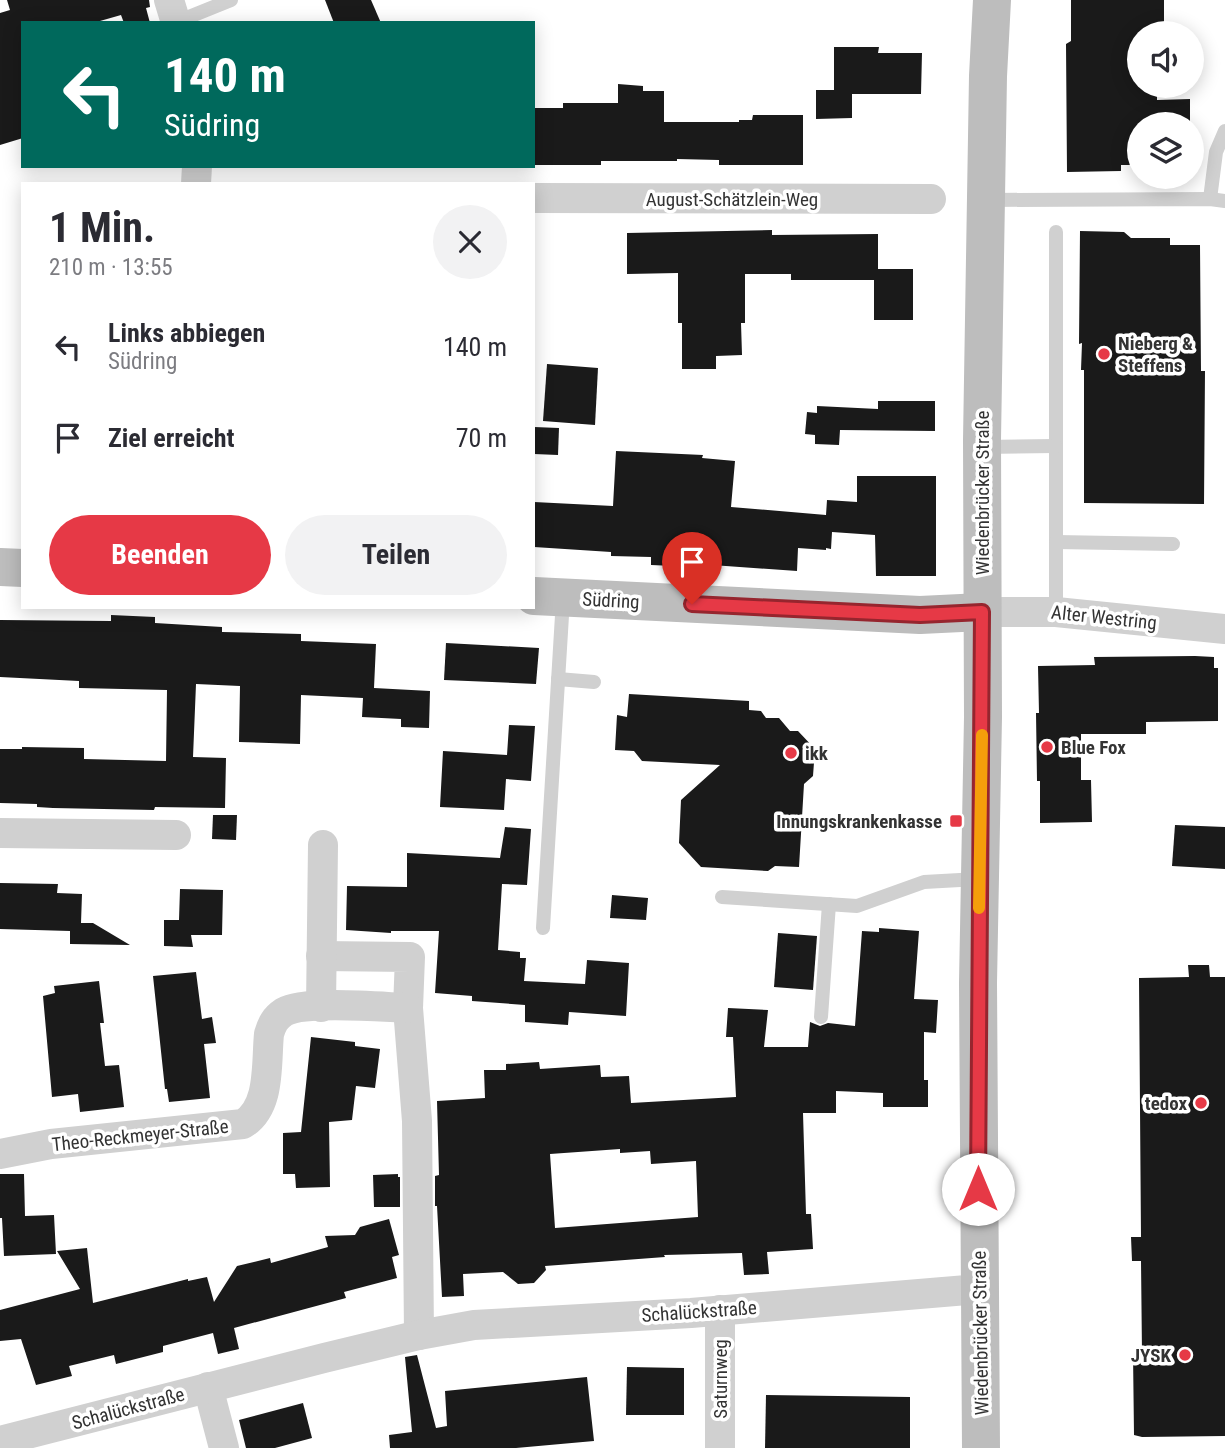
<!DOCTYPE html>
<html lang="de">
<meta charset="utf-8">
<style>
body{margin:0;font-family:"Roboto Condensed",sans-serif;background:#f2f2f3;color:#2b2b33;height:100vh;display:flex;flex-direction:column;font-size:26px;white-space:nowrap}
*{box-sizing:border-box;margin:0}
p{font-size:23px;color:#7c7c81}
.icon{flex:none;width:38px;height:38px;fill:none;stroke:currentColor;stroke-width:2;stroke-linecap:round;stroke-linejoin:round}
.map{position:relative;flex:1;overflow:hidden}
.side{position:absolute;left:21px;top:182px;width:514px;height:427px;display:flex;flex-direction:column;background:#fff;border-radius:0px;box-shadow:0 4px 18px #0003}
.side>*{flex:none}
.hud{position:absolute;left:21px;top:21px;width:514px;height:147px;border-radius:0px;box-shadow:0 4px 18px #0003;background:#00695c;color:#fff;overflow:hidden}
.controls{position:absolute;left:1127px;top:21px;display:grid;gap:14px}
.controls a{display:grid;place-items:center;width:77px;height:77px;border-radius:50%;background:#fff;box-shadow:0 4px 18px #0003;font-size:35px}
.pin{position:absolute;display:grid;place-items:center;width:60px;height:60px;color:#fff;margin:-72px -30px;border-radius:50% 50% 50% 0;rotate:-45deg;box-shadow:0 0 7px #0007}
.pin .icon{rotate:45deg}
.me{position:absolute;width:77px;margin:-38px;rotate:0deg;stroke-linejoin:round;filter:drop-shadow(0 0 5px #0008)}
.turn{display:flex;align-items:center;gap:24px;height:147px;padding:0 28px;font-size:32px}
.turn .icon{width:91px;height:91px;stroke-width:2.5}
.turn b{display:block;font-size:49px;line-height:60px}
.round{display:grid;place-items:center;flex:none;width:74px;height:74px;border-radius:37px;background:#f2f2f3}
.headline{display:flex;align-items:center;justify-content:space-between;height:119px;padding:0 28px}
h1{font-size:42px;font-weight:700;line-height:52px}
.button{display:flex;gap:14px;margin-top:auto;padding:14px 28px}
.button a{flex:1;height:80px;border-radius:42px;background:#e63946;color:#fff;font-size:28px;font-weight:700;line-height:80px;text-align:center}
.button a+a{background:#f2f2f3;color:#2b2b33}
ul{padding:0;list-style:none}
li{display:flex;align-items:center;gap:21px;height:91px;padding:0 28px}
li div{flex:1}
li b{display:block;font-size:26px}
li em{font-style:normal}
.map>svg:first-child{display:block}
.building{fill:#1a1a1a;fill-rule:evenodd}
.lines{fill:none;stroke-linecap:round;stroke-linejoin:round}
.lane{stroke:#d0d0d0;stroke-width:14}
.street{stroke:#d0d0d0;stroke-width:30}
.secondary{stroke:#bdbdbd;stroke-width:38}
.route-casing{stroke:#96252e;stroke-width:18}
.route{stroke:#e63946;stroke-width:12}
.slow{stroke:#f59e0b;stroke-width:12}
.poi-dot{fill:#e63946;stroke:#fff;stroke-width:2.5}
.labels{text-anchor:middle;stroke-width:7;stroke-linejoin:round;paint-order:stroke}
.street-label{font-size:19px;fill:#333;stroke:#fff}
.poi-label{font-size:19px;font-weight:bold;fill:#333;stroke:#fff;text-anchor:start}
</style>
<div class="map">
<svg width="1225" height="1448" viewBox="0 0 1225 1448">
<rect width="100%" height="100%" fill="#fff"/>
<g class="building">
<path d="M 7,0 L 149,0 L 150,7 L 146,8 L 150,23 L 124,23 L 121,15 L 93,23 L 23,23 L 23,138 L 0,145 L 0,13 L 10,10 Z"/>
<path d="M 325,0 L 371,0 L 381,23 L 334,23 Z"/>
<path d="M 1071,0 L 1164,0 L 1164,33 L 1139,33 L 1139,86 L 1157,86 L 1157,100 L 1190,99 L 1190,124 L 1139,124 L 1139,165 L 1121,165 L 1121,171 L 1067,172 L 1066,44 L 1071,41 Z"/>
<path d="M 834,47 L 879,47 L 878,53 L 922,53 L 921,94 L 852,94 L 852,118 L 816,119 L 816,90 L 834,90 Z"/>
<path d="M 618,84 L 643,86 L 643,91 L 664,91 L 664,122 L 739,122 L 739,120 L 752,120 L 753,115 L 803,115 L 803,165 L 719,165 L 719,160 L 677,159 L 677,161 L 601,161 L 601,165 L 534,165 L 534,108 L 563,108 L 563,103 L 618,103 Z"/>
<path d="M 772,230 L 772,235 L 878,234 L 878,269 L 913,269 L 913,320 L 874,320 L 874,280 L 791,280 L 791,274 L 745,274 L 745,323 L 741,323 L 742,355 L 716,356 L 716,369 L 682,369 L 682,323 L 678,323 L 678,273 L 627,274 L 627,233 Z"/>
<path d="M 1080,231 L 1124,232 L 1131,238 L 1170,238 L 1170,245 L 1200,245 L 1201,371 L 1205,371 L 1204,504 L 1084,503 L 1084,370 L 1081,370 L 1082,343 L 1079,344 Z"/>
<path d="M 547,364 L 598,368 L 595,425 L 543,421 Z"/>
<path d="M 878,401 L 935,401 L 935,431 L 840,430 L 839,445 L 815,444 L 815,435 L 805,434 L 807,412 L 817,413 L 817,406 L 878,409 Z"/>
<path d="M 534,427 L 559,428 L 558,455 L 534,454 Z"/>
<path d="M 616,451 L 703,455 L 702,458 L 735,461 L 731,507 L 826,515 L 827,500 L 857,502 L 857,476 L 936,476 L 936,576 L 876,576 L 875,535 L 832,532 L 831,549 L 826,548 L 826,550 L 798,548 L 797,571 L 698,564 L 697,567 L 651,565 L 651,557 L 611,556 L 611,552 L 534,547 L 534,502 L 613,506 Z"/>
<path d="M 111,615 L 155,617 L 155,623 L 222,627 L 222,632 L 301,634 L 301,641 L 376,644 L 374,688 L 430,691 L 429,728 L 401,727 L 401,719 L 362,717 L 363,698 L 301,695 L 300,744 L 239,742 L 240,686 L 196,684 L 193,757 L 226,758 L 225,808 L 155,807 L 154,810 L 53,808 L 37,807 L 37,804 L 0,803 L 0,749 L 22,749 L 22,747 L 84,748 L 84,759 L 166,761 L 167,690 L 79,688 L 79,681 L 0,677 L 0,620 L 111,621 Z"/>
<path d="M 446,643 L 539,648 L 536,684 L 444,680 Z"/>
<path d="M 1195,656 L 1214,657 L 1214,668 L 1218,668 L 1218,721 L 1146,722 L 1146,734 L 1081,734 L 1081,780 L 1091,780 L 1092,822 L 1040,823 L 1040,781 L 1037,781 L 1036,713 L 1039,713 L 1038,666 L 1095,665 L 1094,657 Z"/>
<path d="M 629,694 L 749,701 L 749,710 L 761,711 L 766,718 L 779,718 L 790,731 L 798,731 L 815,749 L 813,776 L 804,784 L 799,867 L 775,866 L 768,871 L 701,867 L 679,843 L 681,800 L 720,765 L 642,761 L 634,751 L 615,750 L 617,715 L 627,717 Z"/>
<path d="M 509,725 L 535,726 L 531,781 L 506,779 L 504,810 L 440,807 L 443,751 L 507,755 Z"/>
<path d="M 213,815 L 237,815 L 236,840 L 212,839 Z"/>
<path d="M 1175,825 L 1225,827 L 1225,869 L 1172,866 Z"/>
<path d="M 505,827 L 531,829 L 527,885 L 502,884 L 498,950 L 520,952 L 520,958 L 526,958 L 524,981 L 585,984 L 587,960 L 629,963 L 626,1016 L 569,1012 L 568,1025 L 525,1022 L 525,1005 L 472,1001 L 472,996 L 435,993 L 439,931 L 391,931 L 391,933 L 346,930 L 347,886 L 407,887 L 407,853 L 500,858 Z"/>
<path d="M 0,883 L 58,884 L 57,893 L 82,894 L 81,923 L 93,923 L 130,945 L 70,944 L 70,931 L 0,929 Z"/>
<path d="M 180,889 L 223,890 L 222,935 L 191,935 L 193,947 L 164,946 L 164,920 L 179,920 Z"/>
<path d="M 612,895 L 648,898 L 646,920 L 610,918 Z"/>
<path d="M 879,928 L 919,931 L 914,999 L 938,1000 L 936,1033 L 924,1032 L 924,1080 L 928,1080 L 928,1107 L 883,1107 L 883,1093 L 836,1091 L 836,1113 L 803,1113 L 806,1214 L 811,1214 L 813,1249 L 767,1252 L 769,1274 L 744,1275 L 742,1253 L 664,1255 L 665,1257 L 545,1266 L 546,1270 L 534,1283 L 518,1284 L 503,1272 L 463,1274 L 464,1296 L 442,1297 L 437,1206 L 435,1206 L 435,1176 L 439,1175 L 437,1101 L 485,1098 L 484,1070 L 506,1070 L 506,1064 L 539,1062 L 540,1069 L 600,1065 L 601,1077 L 629,1076 L 631,1103 L 736,1097 L 733,1037 L 726,1037 L 728,1008 L 768,1010 L 764,1047 L 808,1047 L 810,1022 L 820,1026 L 828,1023 L 855,1026 L 862,931 L 879,932 ZM 620,1149 L 620,1153 L 650,1151 L 651,1164 L 696,1161 L 698,1217 L 555,1228 L 550,1154 Z"/>
<path d="M 778,933 L 817,936 L 813,990 L 774,987 Z"/>
<path d="M 1188,965 L 1209,965 L 1210,977 L 1225,977 L 1225,1436 L 1142,1437 L 1134,1435 L 1133,1353 L 1142,1353 L 1141,1261 L 1132,1261 L 1131,1237 L 1141,1237 L 1139,978 L 1189,977 Z"/>
<path d="M 196,972 L 202,1019 L 212,1017 L 216,1043 L 204,1044 L 210,1098 L 169,1102 L 167,1089 L 165,1089 L 153,976 Z"/>
<path d="M 99,981 L 104,1023 L 100,1023 L 105,1066 L 119,1065 L 124,1107 L 80,1112 L 78,1094 L 52,1097 L 43,996 L 55,993 L 54,986 Z"/>
<path d="M 311,1037 L 355,1042 L 355,1046 L 380,1049 L 375,1088 L 356,1086 L 352,1120 L 329,1122 L 330,1187 L 296,1188 L 295,1174 L 283,1174 L 283,1133 L 301,1132 Z"/>
<path d="M 0,1174 L 24,1174 L 25,1216 L 54,1215 L 56,1254 L 4,1256 L 2,1218 L 0,1218 Z"/>
<path d="M 398,1174 L 398,1177 L 400,1177 L 400,1207 L 374,1207 L 373,1175 Z"/>
<path d="M 389,1219 L 399,1255 L 392,1257 L 397,1278 L 344,1292 L 346,1298 L 234,1328 L 239,1349 L 218,1354 L 213,1333 L 163,1346 L 163,1352 L 116,1364 L 114,1355 L 69,1366 L 72,1376 L 36,1385 L 21,1339 L 0,1341 L 0,1310 L 80,1289 L 57,1251 L 87,1248 L 93,1303 L 188,1279 L 188,1281 L 207,1277 L 214,1302 L 237,1266 L 270,1258 L 271,1263 L 328,1247 L 325,1236 L 355,1235 L 360,1227 Z"/>
<path d="M 417,1355 L 436,1428 L 447,1426 L 445,1391 L 587,1377 L 594,1441 L 516,1448 L 390,1448 L 389,1435 L 412,1432 L 405,1357 Z"/>
<path d="M 627,1367 L 684,1368 L 684,1415 L 626,1415 Z"/>
<path d="M 766,1395 L 910,1397 L 910,1448 L 765,1448 Z"/>
<path d="M 303,1403 L 312,1438 L 275,1448 L 246,1448 L 239,1420 Z"/>
</g>
<g class="lines">
<g class="lane">
<path d="M 174,23 L 231,0"/>
<path d="M 1210,199 L 1216,152 L 1225,131"/>
<path d="M 989,200 L 1210,199 L 1225,201"/>
<path d="M 1056,232 L 1056,612"/>
<path d="M 983,447 L 1055,446"/>
<path d="M 1056,542 L 1173,544"/>
<path d="M 558,679 L 594,682"/>
<path d="M 722,897 L 857,906 L 924,882 L 978,879"/>
<path d="M 543,928 L 563,599"/>
<path d="M 821,1017 L 829,904"/>
</g>
<g class="street">
<path d="M 169,0 L 176,23"/>
<path d="M 196,184 L 197,166"/>
<path d="M 534,198 L 931,199"/>
<path d="M 982,612 L 1056,612 L 1225,629"/>
<path d="M 0,833 L 176,835"/>
<path d="M 321,956 L 410,957 L 408,1008 L 417,1121 L 419,1335"/>
<path d="M 321,1007 L 323,845"/>
<path d="M 0,1154 L 51,1144 L 243,1124 C 271,1107 266,1064 269,1034 C 272,1024 275,1018 284,1012 C 305,1000 381,1007 408,1008"/>
<path d="M 720,1310 L 720,1448"/>
<path d="M 208,1387 L 224,1448"/>
<path d="M 0,1441 L 324,1358 L 419,1335 L 474,1325 L 691,1313 L 979,1289"/>
</g>
<g class="secondary">
<path d="M 0,567 L 23,568"/>
<path d="M 534,596 L 920,615 L 982,612"/>
<path d="M 981,1448 L 978,983 L 983,717 L 982,440 L 988,76 L 992,0"/>
</g>
</g>
<g class="lines">
<g class="route-casing">
<path id="route" d="M 692,604 L 920,615 L 982,612 L 978,1189"/>
</g>
<use href="#route" class="route"/>
<path class="slow" d="M 979,908 L 982,735"/>
</g>
<g class="poi-dot">
<circle cx="1104" cy="354" r="7"/>
<circle cx="1047" cy="747" r="7"/>
<circle cx="791" cy="753" r="7"/>
<rect x="949" y="814" width="14" height="14" rx="3.5"/>
<circle cx="1201" cy="1103" r="7"/>
<circle cx="1185" cy="1355" r="7"/>
</g>
<g class="labels">
<g class="street-label">
<text x="732" y="206">August-Schätzlein-Weg</text>
<text transform="translate(982 493) rotate(-90)" y="7">Wiedenbrücker Straße</text>
<text transform="translate(611 600) rotate(3)" y="7">Südring</text>
<text transform="translate(1104 617) rotate(6)" y="7">Alter Westring</text>
<text transform="translate(140 1135) rotate(-6)" y="7">Theo-Reckmeyer-Straße</text>
<text transform="translate(699 1311) rotate(-4)" y="7">Schalückstraße</text>
<text transform="translate(980 1333) rotate(-91)" y="7">Wiedenbrücker Straße</text>
<text transform="translate(720 1379) rotate(-90)" y="7">Saturnweg</text>
<text transform="translate(128 1408) rotate(-15)" y="7">Schalückstraße</text>
</g>
<g class="poi-label">
<text x="1118" y="350">Nieberg &amp;<tspan x="1118" dy="22">Steffens</tspan></text>
<text x="1061" y="754">Blue Fox</text>
<text x="805" y="760">ikk</text>
<text x="942" y="828" text-anchor="end">Innungskrankenkasse</text>
<text x="1187" y="1110" text-anchor="end">tedox</text>
<text x="1171" y="1362" text-anchor="end">JYSK</text>
</g>
</g>
</svg>
<div class="controls">
<a><svg class="icon" aria-label="sound" viewBox="0 0 24 24"><path d="M4 9h4l5-4v14l-5-4H4zM17 9q2 3 0 6"/></svg></a>
<a><svg class="icon" aria-label="layers" viewBox="0 0 24 24"><path d="M12 4l9 5-9 5-9-5zM3 14l9 5 9-5"/></svg></a>
</div>
<div class="pin" style="left:692px;top:604px;background:#d93025"><svg class="icon" aria-label="arrive" viewBox="0 0 24 24"><path d="M6 21V4h12l-3 4 3 4H6"/></svg></div>
<svg class="me" style="left:978px;top:1189px" viewBox="-20 -20 40 40"><circle r="19" fill="#fff"/><path d="M0-13L10 11 0 6-10 11z" fill="#e63946"/></svg>
<div class="hud">
<div class="turn"><svg class="icon" aria-label="left" viewBox="0 0 24 24"><path d="M17 20v-9H6M10 6l-5 5 5 5"/></svg><div><b>140 m</b>Südring</div></div>
</div>
<section class="side">
<div class="headline"><div><h1>1 Min.</h1><p>210 m · 13:55</p></div><a class="round"><svg class="icon" aria-label="close" viewBox="0 0 24 24"><path d="M6 6l12 12M18 6L6 18"/></svg></a></div>
<ul>
<li><svg class="icon" aria-label="left" viewBox="0 0 24 24"><path d="M17 20v-9H6M10 6l-5 5 5 5"/></svg><div><b>Links abbiegen</b><p>Südring</p></div><em>140 m</em></li>
<li><svg class="icon" aria-label="arrive" viewBox="0 0 24 24"><path d="M6 21V4h12l-3 4 3 4H6"/></svg><div><b>Ziel erreicht</b></div><em>70 m</em></li>
</ul>
<div class="button"><a>Beenden</a><a>Teilen</a></div>
</section>
</div>
